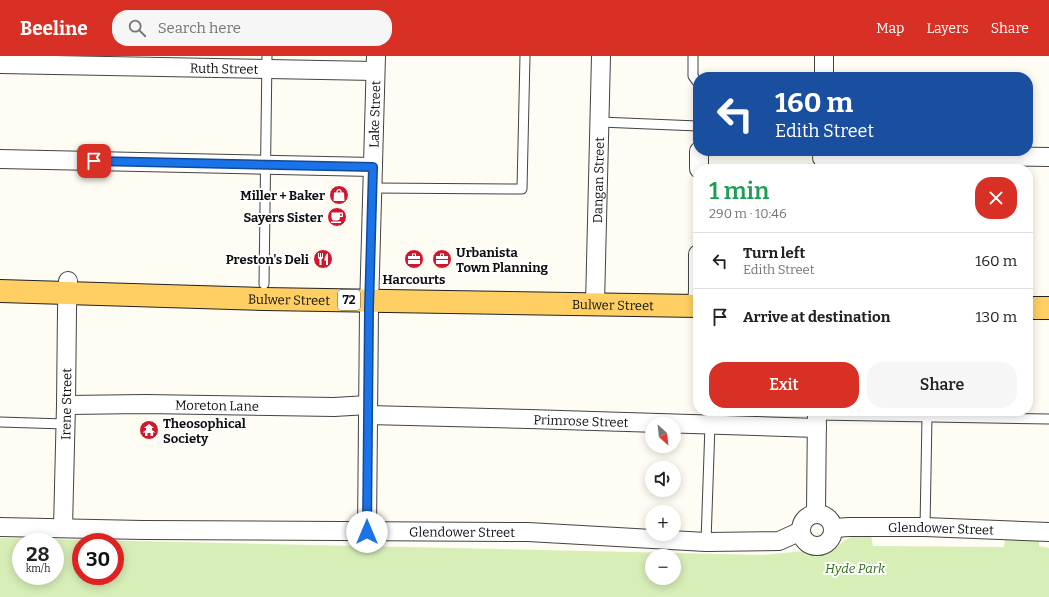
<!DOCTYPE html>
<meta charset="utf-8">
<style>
body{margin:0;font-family:Bitter,serif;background:#f6f6f6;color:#222;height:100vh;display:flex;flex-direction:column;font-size:15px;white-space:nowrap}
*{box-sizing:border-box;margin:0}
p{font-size:13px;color:#767676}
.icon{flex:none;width:22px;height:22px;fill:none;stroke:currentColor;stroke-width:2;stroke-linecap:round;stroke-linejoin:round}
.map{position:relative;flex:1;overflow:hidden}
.sheet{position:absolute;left:693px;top:108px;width:340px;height:252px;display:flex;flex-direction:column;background:#fff;border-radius:16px;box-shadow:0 2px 10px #0003}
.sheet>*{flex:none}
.guide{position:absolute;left:693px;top:16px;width:340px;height:84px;border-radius:16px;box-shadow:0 2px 10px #0003;background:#1a4fa0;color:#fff;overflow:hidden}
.needle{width:26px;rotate:153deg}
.fabs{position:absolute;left:645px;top:361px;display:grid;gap:8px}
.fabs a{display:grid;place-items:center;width:36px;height:36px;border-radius:50%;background:#fff;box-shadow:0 2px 10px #0003;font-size:20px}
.speed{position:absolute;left:12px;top:477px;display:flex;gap:8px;font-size:20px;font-weight:700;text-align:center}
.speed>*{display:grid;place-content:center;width:52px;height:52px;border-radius:50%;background:#fff;box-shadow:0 2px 10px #0003;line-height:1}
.speed small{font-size:10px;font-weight:400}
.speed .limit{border:6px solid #d22;background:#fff;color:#111}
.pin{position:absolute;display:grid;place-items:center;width:34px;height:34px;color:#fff;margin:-17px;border-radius:8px;box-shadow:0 2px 6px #0006}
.me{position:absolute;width:44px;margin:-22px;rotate:0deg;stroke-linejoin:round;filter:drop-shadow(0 0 3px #0008)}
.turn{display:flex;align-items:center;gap:14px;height:84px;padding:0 16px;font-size:18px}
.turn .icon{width:52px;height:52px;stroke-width:2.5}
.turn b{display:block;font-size:28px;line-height:34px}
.round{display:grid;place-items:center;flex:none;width:42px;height:42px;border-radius:16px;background:#f6f6f6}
.summary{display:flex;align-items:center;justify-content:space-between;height:68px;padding:0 16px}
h1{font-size:24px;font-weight:600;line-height:30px;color:#1e9e55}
.action{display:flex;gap:8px;margin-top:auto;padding:8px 16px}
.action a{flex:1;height:46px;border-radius:16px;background:#d93025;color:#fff;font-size:16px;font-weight:600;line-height:46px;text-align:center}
.action a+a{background:#f6f6f6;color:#222}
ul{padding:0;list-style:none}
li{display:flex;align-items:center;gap:12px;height:56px;padding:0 16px;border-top:1px solid #e0e0e0}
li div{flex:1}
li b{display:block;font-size:15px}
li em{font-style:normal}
header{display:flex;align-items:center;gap:24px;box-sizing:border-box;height:56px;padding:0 20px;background:#d93025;color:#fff}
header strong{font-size:19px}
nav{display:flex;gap:22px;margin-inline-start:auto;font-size:14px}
.search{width:280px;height:36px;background:#f6f6f6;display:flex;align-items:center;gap:10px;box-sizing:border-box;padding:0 14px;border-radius:16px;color:#767676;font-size:15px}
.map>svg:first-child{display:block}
.green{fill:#d7eeb7;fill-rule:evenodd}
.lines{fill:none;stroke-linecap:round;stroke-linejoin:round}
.service-casing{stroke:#434343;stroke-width:11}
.minor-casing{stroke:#434343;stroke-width:20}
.primary-casing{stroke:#212121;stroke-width:24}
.service{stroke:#fff;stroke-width:9}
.minor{stroke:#fff;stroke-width:18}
.primary{stroke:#ffcf63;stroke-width:22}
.route-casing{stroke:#114b97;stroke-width:10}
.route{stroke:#1a73e8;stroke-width:7}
.labels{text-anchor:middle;stroke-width:4;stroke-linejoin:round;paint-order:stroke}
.shield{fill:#fff;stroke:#585858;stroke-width:1}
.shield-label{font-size:12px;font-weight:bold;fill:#101010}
.street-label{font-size:13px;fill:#101010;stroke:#fff}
.poi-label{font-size:13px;font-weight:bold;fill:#101010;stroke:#fff;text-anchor:end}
.park-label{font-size:13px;font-style:italic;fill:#306f19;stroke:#fff}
</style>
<header>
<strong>Beeline</strong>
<div class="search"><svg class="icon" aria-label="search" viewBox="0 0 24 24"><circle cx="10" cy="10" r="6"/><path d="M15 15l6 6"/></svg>Search here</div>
<nav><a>Map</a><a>Layers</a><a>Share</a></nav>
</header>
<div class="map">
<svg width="1049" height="541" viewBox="0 0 1049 541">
<rect width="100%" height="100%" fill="#fffcf3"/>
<path class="green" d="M 867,476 L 871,480 L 873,490 L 1004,491 L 1005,483 L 1008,481 L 1039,485 L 1039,490 L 1049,492 L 1049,541 L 0,541 L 0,482 L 763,499 L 804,495 L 823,498 L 835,492 L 845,484 L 858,478 ZM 21,486 L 55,486 L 55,520 L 21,520 ZM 81,486 L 115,486 L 115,520 L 81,520 ZM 652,500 L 674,500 L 674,522 L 652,522 Z"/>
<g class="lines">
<g class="service-casing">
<g id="service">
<path d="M 693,0 L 693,20 L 698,27"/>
<path d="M 600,66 L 698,70"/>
<path d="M 373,132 L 522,133 L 525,0"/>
<path d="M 264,228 L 267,0"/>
<path d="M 817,359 L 1049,363"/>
<path d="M 0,366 L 65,368"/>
<path d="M 925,471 L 927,361"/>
<path d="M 706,486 L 710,369"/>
</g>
</g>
<g class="minor-casing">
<g id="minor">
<path id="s1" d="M 0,8 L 375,15"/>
<path d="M 824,21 L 824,0"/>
<path d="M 822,102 L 844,102 L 911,99 L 1049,101"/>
<path d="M 0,103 L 373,111"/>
<path d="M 699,113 L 699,95"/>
<path id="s2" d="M 595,248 L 601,0"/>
<path d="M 697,249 L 698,235 L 698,198"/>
<path id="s3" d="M 66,349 L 145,348 L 334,351 L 368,349"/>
<path id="s4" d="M 368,359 L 529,363 L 817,372"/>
<path d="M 816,457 L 817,355"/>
<circle cx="817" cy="474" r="16"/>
<path id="s5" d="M 0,471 L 143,474 L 528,476 L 706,486 L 779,485 L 801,475"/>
<path id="s6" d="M 63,472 L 66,349 L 67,253 L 68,225"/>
<path id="s7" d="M 834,472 L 849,471 L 925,471 L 1049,476"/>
<path id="s8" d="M 367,475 L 369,252 L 376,0"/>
</g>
</g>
<g class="primary-casing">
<g id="primary">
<path id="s9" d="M 0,235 L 264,243 L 698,250"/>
<path d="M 1028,252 L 1049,252"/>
</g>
</g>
<use href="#service" class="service"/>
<use href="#minor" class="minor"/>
<use href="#primary" class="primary"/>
</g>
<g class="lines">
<g class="route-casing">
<path id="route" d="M 94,105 L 373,111 L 369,252 L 367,476"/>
</g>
<use href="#route" class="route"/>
</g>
<defs>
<g id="shop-disc" transform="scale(1)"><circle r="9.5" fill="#ce192d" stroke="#fff"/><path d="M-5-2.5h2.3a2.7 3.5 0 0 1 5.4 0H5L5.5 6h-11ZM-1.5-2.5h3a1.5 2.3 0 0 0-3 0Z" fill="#fff"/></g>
<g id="cafe-disc" transform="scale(1)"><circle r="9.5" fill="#ce192d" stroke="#fff"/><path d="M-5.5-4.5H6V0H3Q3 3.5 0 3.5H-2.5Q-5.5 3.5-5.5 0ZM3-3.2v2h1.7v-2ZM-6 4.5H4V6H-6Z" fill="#fff"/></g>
<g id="restaurant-disc" transform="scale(1)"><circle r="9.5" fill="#ce192d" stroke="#fff"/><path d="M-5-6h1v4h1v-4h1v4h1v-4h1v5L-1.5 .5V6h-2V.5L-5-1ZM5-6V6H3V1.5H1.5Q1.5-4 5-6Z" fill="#fff"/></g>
<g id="office-disc" transform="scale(1)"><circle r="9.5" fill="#ce192d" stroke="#fff"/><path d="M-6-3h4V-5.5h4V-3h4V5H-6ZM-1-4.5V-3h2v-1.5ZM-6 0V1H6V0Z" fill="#fff"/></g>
<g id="temple-disc" transform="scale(1)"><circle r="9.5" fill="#ce192d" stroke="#fff"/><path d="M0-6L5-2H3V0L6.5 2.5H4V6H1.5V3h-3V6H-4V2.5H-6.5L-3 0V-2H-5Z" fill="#fff"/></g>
</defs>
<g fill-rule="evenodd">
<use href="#shop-disc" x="339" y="139"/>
<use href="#cafe-disc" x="337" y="161"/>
<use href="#restaurant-disc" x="323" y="203"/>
<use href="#office-disc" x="414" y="203"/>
<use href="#office-disc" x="442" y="203"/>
<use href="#temple-disc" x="149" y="374"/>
</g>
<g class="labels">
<rect class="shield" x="338" y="234" width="22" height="20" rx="3"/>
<g class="shield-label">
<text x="349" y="248">72</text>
</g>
<g class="street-label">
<text dy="5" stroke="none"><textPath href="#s1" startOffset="224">Ruth Street</textPath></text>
<text dy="5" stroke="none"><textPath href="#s8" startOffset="417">Lake Street</textPath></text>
<text dy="5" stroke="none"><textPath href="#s2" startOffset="124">Dangan Street</textPath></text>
<text dy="5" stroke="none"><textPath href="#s9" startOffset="289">Bulwer Street</textPath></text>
<text dy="5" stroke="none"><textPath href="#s9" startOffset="613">Bulwer Street</textPath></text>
<text dy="5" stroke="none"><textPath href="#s6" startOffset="124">Irene Street</textPath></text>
<text dy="5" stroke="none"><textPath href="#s3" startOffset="151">Moreton Lane</textPath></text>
<text dy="5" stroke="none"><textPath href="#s4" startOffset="213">Primrose Street</textPath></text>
<text dy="5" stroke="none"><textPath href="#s7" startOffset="107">Glendower Street</textPath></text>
<text dy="5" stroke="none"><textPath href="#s5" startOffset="462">Glendower Street</textPath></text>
</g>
<g class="poi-label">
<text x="325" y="144">Miller + Baker</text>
<text x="323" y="166">Sayers Sister</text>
<text x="456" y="201" text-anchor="start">Urbanista<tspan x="456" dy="15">Town Planning</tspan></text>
<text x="309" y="208">Preston's Deli</text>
<text x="414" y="228" text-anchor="middle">Harcourts</text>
<text x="163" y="372" text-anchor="start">Theosophical<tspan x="163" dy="15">Society</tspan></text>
</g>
<g class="park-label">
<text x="855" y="517">Hyde Park</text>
</g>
</g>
</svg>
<div class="fabs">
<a><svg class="needle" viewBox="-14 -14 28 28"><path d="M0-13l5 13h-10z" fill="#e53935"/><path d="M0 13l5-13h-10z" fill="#767676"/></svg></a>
<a><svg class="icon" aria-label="sound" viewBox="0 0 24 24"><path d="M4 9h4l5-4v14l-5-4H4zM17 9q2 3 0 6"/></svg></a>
<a>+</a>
<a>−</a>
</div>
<div class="speed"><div>28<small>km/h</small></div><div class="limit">30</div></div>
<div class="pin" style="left:94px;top:105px;background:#d93025"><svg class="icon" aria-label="arrive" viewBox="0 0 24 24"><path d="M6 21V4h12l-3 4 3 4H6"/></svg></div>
<svg class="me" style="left:367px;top:476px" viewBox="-20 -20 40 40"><circle r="19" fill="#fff"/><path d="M0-13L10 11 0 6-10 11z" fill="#1a73e8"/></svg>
<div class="guide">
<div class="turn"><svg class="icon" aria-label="left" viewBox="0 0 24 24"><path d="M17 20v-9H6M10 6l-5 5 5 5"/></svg><div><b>160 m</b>Edith Street</div></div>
</div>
<section class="sheet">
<div class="summary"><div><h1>1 min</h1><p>290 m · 10:46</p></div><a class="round" style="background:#d93025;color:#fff"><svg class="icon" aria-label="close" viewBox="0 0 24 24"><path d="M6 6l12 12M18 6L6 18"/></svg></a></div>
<ul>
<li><svg class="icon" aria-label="left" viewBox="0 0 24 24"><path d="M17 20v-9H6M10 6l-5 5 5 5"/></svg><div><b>Turn left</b><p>Edith Street</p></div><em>160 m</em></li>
<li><svg class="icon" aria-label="arrive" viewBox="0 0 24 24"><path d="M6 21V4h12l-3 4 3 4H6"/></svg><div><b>Arrive at destination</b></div><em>130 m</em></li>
</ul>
<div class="action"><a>Exit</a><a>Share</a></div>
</section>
</div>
